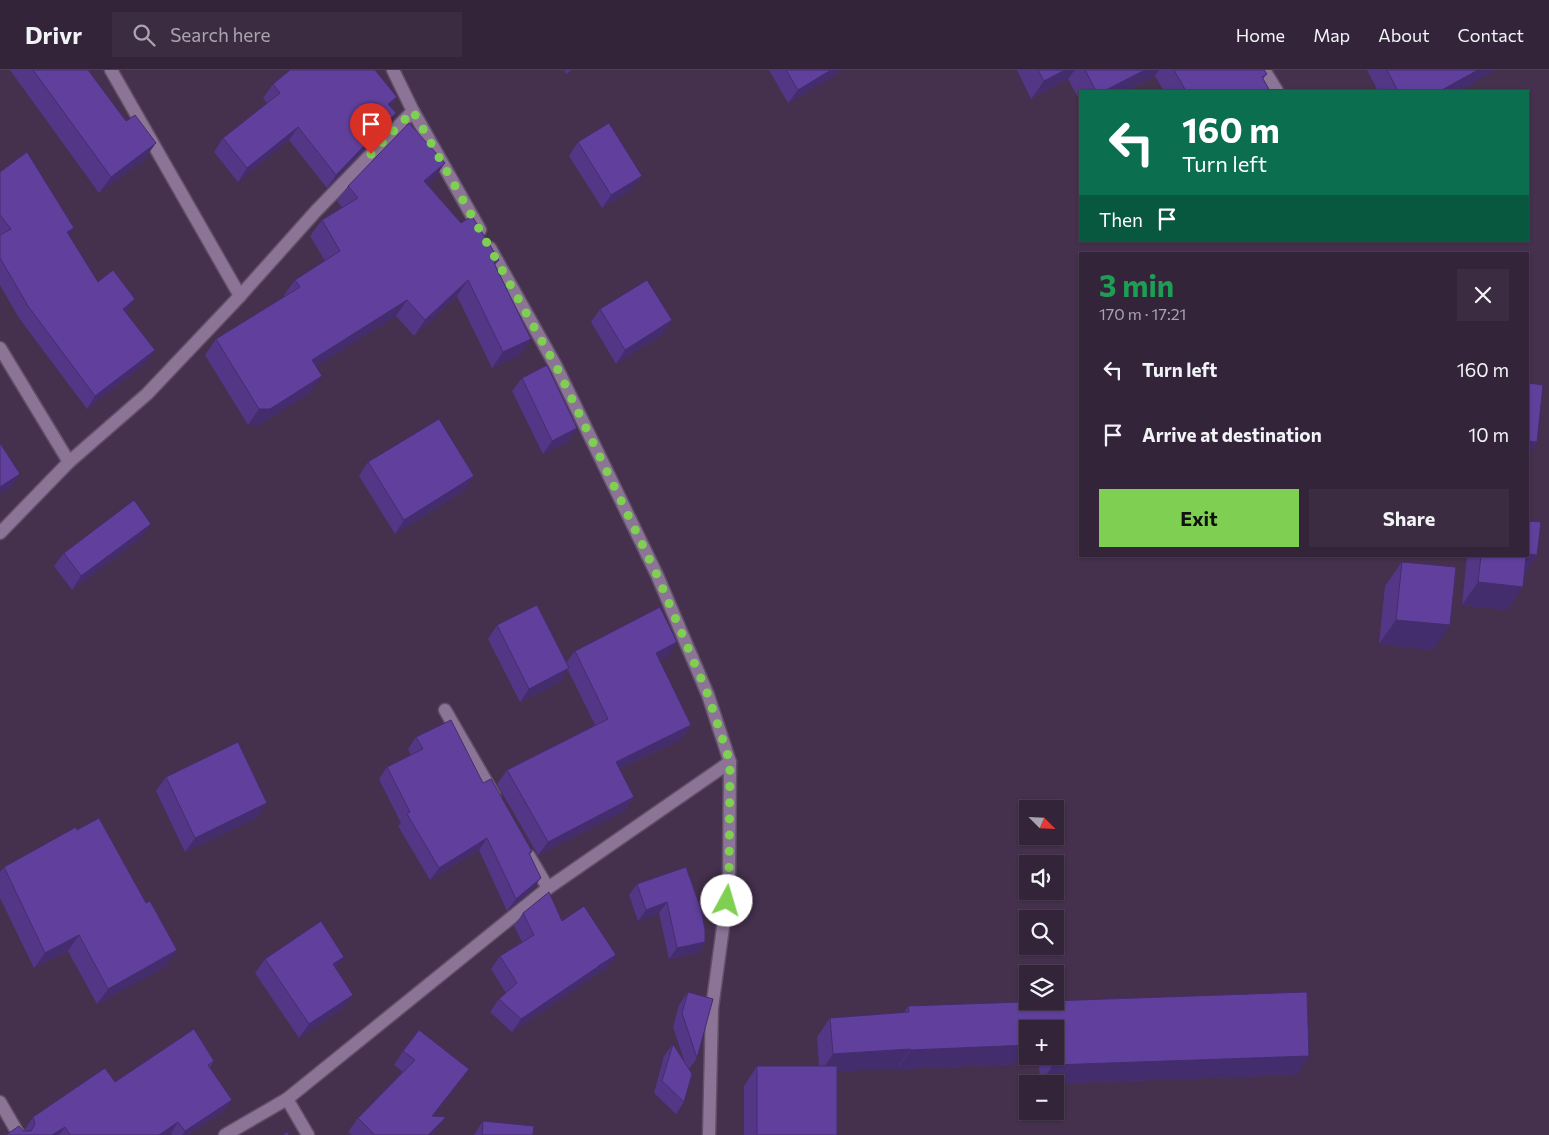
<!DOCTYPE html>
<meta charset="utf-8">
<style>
body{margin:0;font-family:Commissioner,sans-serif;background:#3c2c42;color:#f1f3f6;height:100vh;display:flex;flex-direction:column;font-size:19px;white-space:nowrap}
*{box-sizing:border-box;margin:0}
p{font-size:16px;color:#a9a4af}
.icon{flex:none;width:28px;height:28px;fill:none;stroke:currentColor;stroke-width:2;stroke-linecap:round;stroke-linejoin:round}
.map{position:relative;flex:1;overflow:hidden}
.drawer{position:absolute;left:1079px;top:182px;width:450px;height:305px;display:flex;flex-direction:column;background:#34243a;border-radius:0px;box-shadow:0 1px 4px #0004,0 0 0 1px #4e4154}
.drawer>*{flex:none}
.banner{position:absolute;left:1079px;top:20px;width:450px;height:152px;border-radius:0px;box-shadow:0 1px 4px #0004,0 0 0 1px #4e4154;background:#0b6e4f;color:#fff;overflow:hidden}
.needle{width:32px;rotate:114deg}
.fabs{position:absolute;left:1019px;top:730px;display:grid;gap:10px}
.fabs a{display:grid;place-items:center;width:45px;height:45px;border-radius:0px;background:#34243a;box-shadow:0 1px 4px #0004,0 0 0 1px #4e4154;font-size:25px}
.pin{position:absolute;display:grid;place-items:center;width:42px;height:42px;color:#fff;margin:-51px -21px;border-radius:50% 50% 50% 0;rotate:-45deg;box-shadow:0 0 5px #0007}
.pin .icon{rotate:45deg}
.me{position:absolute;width:55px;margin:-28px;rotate:6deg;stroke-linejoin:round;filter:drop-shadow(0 0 4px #0008)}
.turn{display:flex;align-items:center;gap:18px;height:105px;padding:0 20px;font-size:22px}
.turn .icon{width:65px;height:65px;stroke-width:2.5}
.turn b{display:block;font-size:35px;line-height:42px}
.then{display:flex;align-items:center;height:48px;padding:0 20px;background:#0003;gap:10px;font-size:19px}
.round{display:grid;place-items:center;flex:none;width:52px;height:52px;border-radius:0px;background:#3c2c42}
.overview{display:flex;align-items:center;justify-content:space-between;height:85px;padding:0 20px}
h1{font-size:30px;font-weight:700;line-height:38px;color:#1e9e55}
.action{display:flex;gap:10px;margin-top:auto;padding:10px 20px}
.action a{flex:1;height:58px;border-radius:0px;background:#7fd052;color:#111;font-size:20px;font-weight:700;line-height:58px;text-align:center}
.action a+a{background:#3c2c42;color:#f1f3f6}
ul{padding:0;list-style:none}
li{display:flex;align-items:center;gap:15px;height:65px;padding:0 20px}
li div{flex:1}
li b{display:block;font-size:19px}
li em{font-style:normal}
header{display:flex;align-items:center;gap:30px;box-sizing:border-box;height:70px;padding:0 25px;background:#34243a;border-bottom:1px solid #4e4154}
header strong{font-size:24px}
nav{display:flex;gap:28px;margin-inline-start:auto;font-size:18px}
.search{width:350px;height:45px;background:#3c2c42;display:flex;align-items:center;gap:12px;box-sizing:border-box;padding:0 18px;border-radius:0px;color:#a9a4af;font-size:19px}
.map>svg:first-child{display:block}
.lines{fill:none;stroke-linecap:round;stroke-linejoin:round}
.minor-casing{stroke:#614f68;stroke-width:15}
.minor{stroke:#8c7496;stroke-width:12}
.wall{fill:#533786;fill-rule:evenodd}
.shaded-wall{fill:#432d6d}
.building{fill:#60409c;stroke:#432d6d}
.route{stroke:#7fd052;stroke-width:9;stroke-dasharray:0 16.2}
</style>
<header>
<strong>Drivr</strong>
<div class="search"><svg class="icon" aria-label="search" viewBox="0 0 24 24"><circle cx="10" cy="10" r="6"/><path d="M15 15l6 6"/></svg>Search here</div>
<nav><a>Home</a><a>Map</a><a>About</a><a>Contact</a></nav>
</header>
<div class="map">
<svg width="1549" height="1065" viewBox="0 0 1549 1065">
<rect width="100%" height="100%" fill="#45304d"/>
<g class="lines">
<g class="minor-casing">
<g id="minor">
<path d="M 111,0 L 240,226"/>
<path d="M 393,0 L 413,41 L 480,160"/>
<path d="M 1264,0 L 1277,21"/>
<path d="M 490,178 L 557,298 L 657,505 L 708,625 L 730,692 L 729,813 L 712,938 L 709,1065"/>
<path d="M 0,278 L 69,392"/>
<path d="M 0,463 L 69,392 L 147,324 L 240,226 L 316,141 L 413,41"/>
<path d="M 445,640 L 494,725"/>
<path d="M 529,786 L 548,818"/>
<path d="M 287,1029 L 308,1065"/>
<path d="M 0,1032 L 19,1065"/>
<path d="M 225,1065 L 287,1029 L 548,818 L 730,692"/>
</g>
</g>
<use href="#minor" class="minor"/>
</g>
<g class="wall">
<path d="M 10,0 L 88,0 L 126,51 L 144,90 L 99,123 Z"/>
<path d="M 564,0 L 572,0 L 566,4 Z"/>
<path d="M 769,0 L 840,0 L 836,5 L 788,33 Z"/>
<path d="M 1017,0 L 1264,0 L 1267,4 L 1263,9 L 1270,21 L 1164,21 L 1155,6 L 1125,21 L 1080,21 L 1080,31 L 1068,9 L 1031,29 Z"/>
<path d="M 1367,0 L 1495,0 L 1459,21 L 1378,21 Z"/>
<path d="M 273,14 L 397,27 L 390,36 L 387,56 L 327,118 L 289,70 L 238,112 L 214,82 L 223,68 L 267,33 L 263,28 Z"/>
<path d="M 578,72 L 632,119 L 602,138 L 569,86 Z"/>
<path d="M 0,102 L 69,165 L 98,212 L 126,242 L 125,243 L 146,293 L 87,339 L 19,248 L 0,215 Z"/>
<path d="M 434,109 L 427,115 L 461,153 L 499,190 L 495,195 L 531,269 L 520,285 L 492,298 L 457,226 L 414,266 L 396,246 L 316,296 L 311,322 L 259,355 L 248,355 L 205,285 L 216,269 L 285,226 L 284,225 L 295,210 L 325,191 L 310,166 L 322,150 L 342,138 L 337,131 L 348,116 Z"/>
<path d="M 600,239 L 663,264 L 616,294 L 591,252 Z"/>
<path d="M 522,308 L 577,358 L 568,372 L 543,384 L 512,321 Z"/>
<path d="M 368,392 L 465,420 L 395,464 L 359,406 Z"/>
<path d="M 142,467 L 72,520 L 54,496 L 64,483 Z"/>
<path d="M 1537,485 L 1525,503 L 1507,540 L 1462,535 L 1467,486 L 1528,486 Z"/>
<path d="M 1402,492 L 1433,580 L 1379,574 L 1385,516 Z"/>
<path d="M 497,555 L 566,593 L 575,581 L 668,586 L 659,590 L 691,655 L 681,669 L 619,699 L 634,727 L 624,741 L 538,785 L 497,714 L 507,700 L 595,655 L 568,600 L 560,612 L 520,632 L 488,569 Z"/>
<path d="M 416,667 L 483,713 L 532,781 L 530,785 L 532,820 L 507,841 L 479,780 L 430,810 L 398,756 L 401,753 L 379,709 L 387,697 L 411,685 L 408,679 Z"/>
<path d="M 166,707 L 258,747 L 185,782 L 156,721 Z"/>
<path d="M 4,797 L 166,896 L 97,934 L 68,881 L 34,898 L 0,828 L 0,801 L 0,802 Z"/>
<path d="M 686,797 L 705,872 L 698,883 L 669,889 L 659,843 L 638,851 L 629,825 L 637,814 Z"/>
<path d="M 523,843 L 562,851 L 607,898 L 592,907 L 590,909 L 512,962 L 490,942 L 499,929 L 506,923 L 491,899 L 500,886 L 522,872 L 514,856 Z"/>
<path d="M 265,889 L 336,899 L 343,938 L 299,968 L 255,903 Z"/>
<path d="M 688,922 L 697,988 L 689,999 L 684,1032 L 676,1044 L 654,1023 L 664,986 L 673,974 L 685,993 L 673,957 L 679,935 Z"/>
<path d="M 1307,922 L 1309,986 L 1296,1005 L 1040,1014 L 1039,993 L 897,999 L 897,998 L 837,1001 L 837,1065 L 744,1065 L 744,1016 L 757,996 L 819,996 L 817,967 L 830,948 L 904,943 L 908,936 ZM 1028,959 L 1055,959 L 1055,986 L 1028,986 Z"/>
<path d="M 403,981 L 469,999 L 433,1046 L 446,1047 L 436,1060 L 432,1065 L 352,1065 L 348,1062 L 358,1048 L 403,1002 L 394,995 Z"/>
<path d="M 214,991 L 210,997 L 224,1041 L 188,1065 L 172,1065 L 171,1063 L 168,1065 L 6,1065 L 25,1061 L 25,1059 L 33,1047 L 115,1012 Z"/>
<path d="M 483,1051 L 533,1065 L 474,1065 Z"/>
</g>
<g class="shaded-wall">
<path d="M 831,0 L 840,0 L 836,5 L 788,33 L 798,20 Z"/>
<path d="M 1065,0 L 1075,0 L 1068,9 L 1031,29 L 1044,11 Z"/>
<path d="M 1145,0 L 1159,0 L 1155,6 L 1125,21 L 1104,21 Z"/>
<path d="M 1478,0 L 1495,0 L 1459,21 L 1440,21 Z"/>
<path d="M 397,27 L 387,40 L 388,34 Z"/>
<path d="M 396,43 L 387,56 L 327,118 L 336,105 Z"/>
<path d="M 298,57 L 289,70 L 238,112 L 247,98 Z"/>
<path d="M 156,73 L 144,90 L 99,123 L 111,107 Z"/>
<path d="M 445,93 L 434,109 L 413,127 L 424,111 Z"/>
<path d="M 642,106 L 632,119 L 602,138 L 611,125 Z"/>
<path d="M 74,158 L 65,171 L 67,162 Z"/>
<path d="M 468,210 L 457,226 L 414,266 L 425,250 Z"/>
<path d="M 135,229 L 126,242 L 114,252 L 123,239 Z"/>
<path d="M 407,230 L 396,246 L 301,306 L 312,290 Z"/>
<path d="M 672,250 L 663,264 L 616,294 L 625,280 Z"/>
<path d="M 531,269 L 520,285 L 492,298 L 503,282 Z"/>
<path d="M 155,280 L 146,293 L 87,339 L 95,326 Z"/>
<path d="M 322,306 L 311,322 L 259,355 L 248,355 L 259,339 Z"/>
<path d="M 577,358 L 568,372 L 543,384 L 552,371 Z"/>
<path d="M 1528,371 L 1537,372 L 1528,385 Z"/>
<path d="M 20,404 L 11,417 L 0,424 L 0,417 Z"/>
<path d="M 474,406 L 465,420 L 395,464 L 404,450 Z"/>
<path d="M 151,454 L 142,467 L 72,520 L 81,506 Z"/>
<path d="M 1528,484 L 1537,485 L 1522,508 L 1525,486 L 1528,486 Z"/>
<path d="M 1478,512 L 1523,517 L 1507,540 L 1462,535 Z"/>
<path d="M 1396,550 L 1450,555 L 1433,580 L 1379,574 Z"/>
<path d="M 677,572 L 668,586 L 646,597 L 656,583 Z"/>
<path d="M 569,598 L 560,612 L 520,632 L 529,619 Z"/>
<path d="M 691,655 L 681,669 L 606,705 L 616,692 Z"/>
<path d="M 634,727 L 624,741 L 538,785 L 548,772 Z"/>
<path d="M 267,733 L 258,747 L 185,782 L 195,768 Z"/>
<path d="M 487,768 L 479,780 L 430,810 L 439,798 Z"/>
<path d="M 541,808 L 532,820 L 507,841 L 516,829 Z"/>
<path d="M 667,832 L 659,843 L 638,851 L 646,840 Z"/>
<path d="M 79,865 L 68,881 L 34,898 L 45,883 Z"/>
<path d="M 705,872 L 698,883 L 669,889 L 677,878 Z"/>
<path d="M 177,880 L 166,896 L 97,934 L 108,919 Z"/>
<path d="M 616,885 L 607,898 L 592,907 L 590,909 L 512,962 L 521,949 L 598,896 Z"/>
<path d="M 344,887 L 335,900 L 333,894 Z"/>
<path d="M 353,925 L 343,938 L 299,968 L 309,954 Z"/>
<path d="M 1028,975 L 1028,986 L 1044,986 L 1039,993 L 897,999 L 910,980 Z"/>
<path d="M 910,979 L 897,998 L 820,1003 L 833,984 Z"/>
<path d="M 1309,986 L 1296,1005 L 1040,1014 L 1053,995 Z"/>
<path d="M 469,999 L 459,1013 L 423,1059 L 432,1046 Z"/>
<path d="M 232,1030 L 224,1041 L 188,1065 L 182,1065 L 185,1061 Z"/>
<path d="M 446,1047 L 436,1060 L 432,1065 L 428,1065 Z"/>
<path d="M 178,1052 L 171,1063 L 168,1065 L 159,1065 Z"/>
<path d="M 65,1057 L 59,1065 L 52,1065 Z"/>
</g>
<g class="building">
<path d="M 33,0 L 88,0 L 126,51 L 135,45 L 156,73 L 111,107 Z"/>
<path d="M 290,0 L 375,0 L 397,27 L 388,34 L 396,43 L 336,105 L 298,57 L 247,98 L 223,68 L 280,23 L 273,14 Z"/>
<path d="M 786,0 L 831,0 L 798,20 Z"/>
<path d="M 1038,0 L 1065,0 L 1044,11 Z"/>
<path d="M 1085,0 L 1145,0 L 1104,21 L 1096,21 Z"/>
<path d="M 1174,0 L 1264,0 L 1267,4 L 1262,7 L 1270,21 L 1186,21 Z"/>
<path d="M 1387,0 L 1478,0 L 1440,21 L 1398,21 Z"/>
<path d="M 409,53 L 445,93 L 424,111 L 461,153 L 472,146 L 499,190 L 494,193 L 531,269 L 503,282 L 468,210 L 425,250 L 407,230 L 312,290 L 322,306 L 270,339 L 259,339 L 216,269 L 300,217 L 295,210 L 340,181 L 322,150 L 358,128 L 348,116 Z"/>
<path d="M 609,53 L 642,106 L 611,125 L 578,72 Z"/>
<path d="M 27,82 L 74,158 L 67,162 L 98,212 L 113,200 L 135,229 L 123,239 L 155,280 L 95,326 L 28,236 L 0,188 L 0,165 L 11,159 L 0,145 L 0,102 Z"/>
<path d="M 647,210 L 672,250 L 625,280 L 600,239 Z"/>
<path d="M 547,295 L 577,358 L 552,371 L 522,308 Z"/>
<path d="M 1528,313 L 1543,315 L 1537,372 L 1528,371 Z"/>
<path d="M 439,349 L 474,406 L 404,450 L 368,392 Z"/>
<path d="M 0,373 L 20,404 L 0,417 Z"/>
<path d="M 134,430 L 151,454 L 81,506 L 64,483 Z"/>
<path d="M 1528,451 L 1541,452 L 1537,485 L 1528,484 Z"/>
<path d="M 1481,486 L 1526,486 L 1523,517 L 1478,512 Z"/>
<path d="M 1402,492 L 1456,497 L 1450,555 L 1396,550 Z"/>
<path d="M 537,535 L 569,598 L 529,619 L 497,555 Z"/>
<path d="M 660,537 L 677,572 L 656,583 L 691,655 L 616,692 L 634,727 L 548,772 L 507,700 L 608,649 L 575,581 Z"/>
<path d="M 451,650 L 483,713 L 491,709 L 532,781 L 529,783 L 541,808 L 516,829 L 487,768 L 439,798 L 407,744 L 410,742 L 387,697 L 423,679 L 416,667 Z"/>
<path d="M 238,672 L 267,733 L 195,768 L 166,707 Z"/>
<path d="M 99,748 L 146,833 L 150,831 L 177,880 L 108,919 L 79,865 L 45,883 L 4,797 L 76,757 L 77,760 Z"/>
<path d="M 686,797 L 701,839 L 705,860 L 705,872 L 677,878 L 667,832 L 646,840 L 637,814 Z"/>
<path d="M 549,822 L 562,851 L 584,836 L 616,885 L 598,896 L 599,896 L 521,949 L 499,929 L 517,913 L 500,886 L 534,865 L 523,843 Z"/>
<path d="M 321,851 L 344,887 L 333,894 L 353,925 L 309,954 L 265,889 Z"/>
<path d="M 688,922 L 713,929 L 697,988 L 682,943 Z"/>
<path d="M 1307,922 L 1309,986 L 1053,995 L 1053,986 L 1055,986 L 1055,959 L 1028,959 L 1028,975 L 910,980 L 910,979 L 833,984 L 830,948 L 909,942 L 908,936 Z"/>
<path d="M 194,959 L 214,991 L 208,995 L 232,1030 L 185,1061 L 178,1052 L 159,1065 L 70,1065 L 65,1057 L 52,1065 L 6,1065 L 19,1056 L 23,1061 L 31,1061 L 35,1054 L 33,1047 L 105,998 L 115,1012 Z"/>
<path d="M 419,960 L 469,999 L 432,1046 L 446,1047 L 428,1065 L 375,1065 L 358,1048 L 415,990 L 403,981 Z"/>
<path d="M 673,974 L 692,1004 L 684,1032 L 662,1011 Z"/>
<rect x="757" y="996" width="80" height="69"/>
<path d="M 483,1051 L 534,1056 L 533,1065 L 482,1065 Z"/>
<path d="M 287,1062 L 289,1065 L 283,1065 Z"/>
</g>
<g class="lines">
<path class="route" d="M 371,84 L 413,41 L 557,298 L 657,505 L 708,625 L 730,692 L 729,813 L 727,831"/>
</g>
</svg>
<div class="fabs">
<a><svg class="needle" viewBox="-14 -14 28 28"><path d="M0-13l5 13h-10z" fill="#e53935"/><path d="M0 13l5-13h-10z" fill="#a9a4af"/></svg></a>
<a><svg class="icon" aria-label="sound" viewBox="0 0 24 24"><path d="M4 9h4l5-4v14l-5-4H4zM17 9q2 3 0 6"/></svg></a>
<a><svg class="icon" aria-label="search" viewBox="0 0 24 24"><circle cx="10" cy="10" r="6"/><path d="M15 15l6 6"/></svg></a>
<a><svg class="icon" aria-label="layers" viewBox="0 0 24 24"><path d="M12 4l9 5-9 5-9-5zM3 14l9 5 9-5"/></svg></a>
<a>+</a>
<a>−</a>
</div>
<div class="pin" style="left:371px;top:84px;background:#d93025"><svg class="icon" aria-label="arrive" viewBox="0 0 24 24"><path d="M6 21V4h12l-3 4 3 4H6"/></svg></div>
<svg class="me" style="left:727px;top:831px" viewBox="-20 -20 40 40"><circle r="19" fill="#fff"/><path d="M0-13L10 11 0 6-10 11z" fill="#7fd052"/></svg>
<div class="banner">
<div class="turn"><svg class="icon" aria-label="left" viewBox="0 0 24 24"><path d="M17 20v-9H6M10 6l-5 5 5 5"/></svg><div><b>160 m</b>Turn left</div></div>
<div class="then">Then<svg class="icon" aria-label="arrive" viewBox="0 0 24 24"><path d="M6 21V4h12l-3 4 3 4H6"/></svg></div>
</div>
<section class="drawer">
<div class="overview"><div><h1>3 min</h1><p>170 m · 17:21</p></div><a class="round"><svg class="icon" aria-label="close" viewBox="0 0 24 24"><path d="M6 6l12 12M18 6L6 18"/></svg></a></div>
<ul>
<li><svg class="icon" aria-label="left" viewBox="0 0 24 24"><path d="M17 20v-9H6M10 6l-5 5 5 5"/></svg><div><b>Turn left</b></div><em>160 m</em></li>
<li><svg class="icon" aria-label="arrive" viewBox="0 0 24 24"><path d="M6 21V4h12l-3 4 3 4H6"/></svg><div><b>Arrive at destination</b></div><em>10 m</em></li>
</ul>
<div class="action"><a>Exit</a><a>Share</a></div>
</section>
</div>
